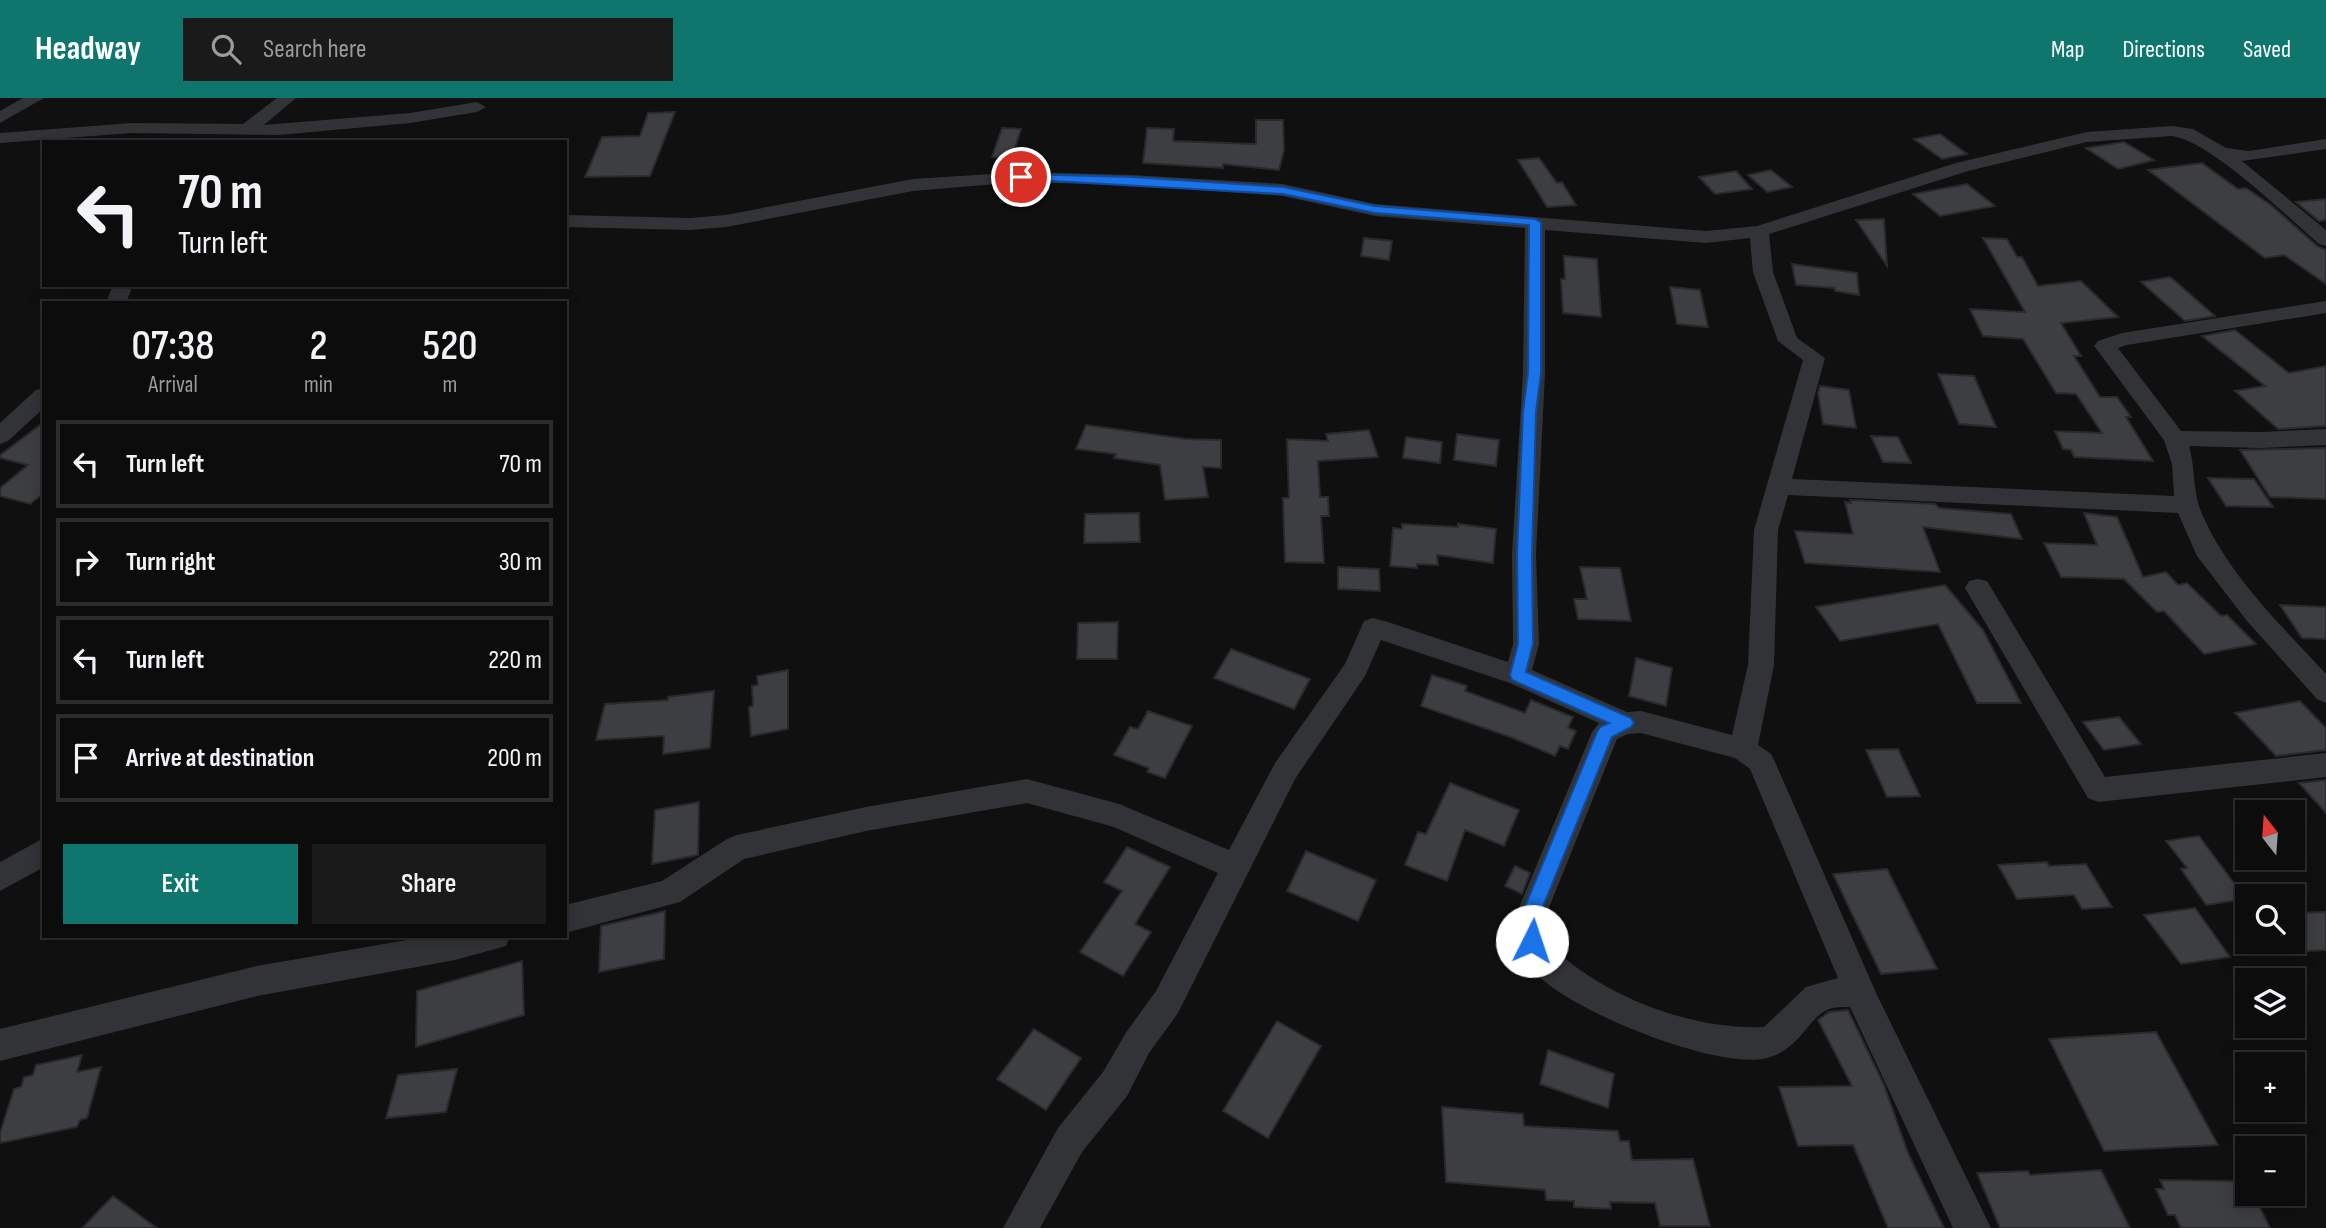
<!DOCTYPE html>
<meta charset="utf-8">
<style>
body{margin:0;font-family:"Sofia Sans Condensed",sans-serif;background:#1a1a1b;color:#f1f3f6;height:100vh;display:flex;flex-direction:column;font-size:26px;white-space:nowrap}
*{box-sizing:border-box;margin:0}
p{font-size:23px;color:#9a9b9d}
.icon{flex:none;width:38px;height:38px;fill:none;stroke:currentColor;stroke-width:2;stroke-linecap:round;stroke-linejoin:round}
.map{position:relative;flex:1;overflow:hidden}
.side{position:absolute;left:42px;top:203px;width:525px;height:637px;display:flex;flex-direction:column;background:#0c0c0d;border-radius:0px;box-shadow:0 4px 18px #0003,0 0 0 2px #2c2c2e}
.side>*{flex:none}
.banner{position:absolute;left:42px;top:42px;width:525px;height:147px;border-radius:0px;box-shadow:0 4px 18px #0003,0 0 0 2px #2c2c2e;background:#0c0c0d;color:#f1f3f6;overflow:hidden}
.needle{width:46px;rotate:343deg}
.controls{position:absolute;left:2235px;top:702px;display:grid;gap:14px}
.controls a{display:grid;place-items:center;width:70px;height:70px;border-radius:0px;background:#0c0c0d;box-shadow:0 4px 18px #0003,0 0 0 2px #2c2c2e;font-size:35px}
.pin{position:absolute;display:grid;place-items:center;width:60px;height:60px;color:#fff;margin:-30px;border:4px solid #fff;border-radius:50%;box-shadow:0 2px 7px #0007}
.me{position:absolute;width:77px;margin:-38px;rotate:4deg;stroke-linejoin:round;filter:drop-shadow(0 0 5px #0008)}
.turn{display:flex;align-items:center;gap:24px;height:147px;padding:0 21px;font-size:32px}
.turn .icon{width:91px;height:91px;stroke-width:2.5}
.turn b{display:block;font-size:49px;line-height:60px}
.eta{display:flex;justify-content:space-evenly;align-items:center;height:119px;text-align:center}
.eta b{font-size:42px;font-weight:600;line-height:49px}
.button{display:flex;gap:14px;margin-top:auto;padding:14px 21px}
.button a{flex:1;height:80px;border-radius:0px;background:#0f766e;color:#fff;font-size:28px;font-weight:600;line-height:80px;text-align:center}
.button a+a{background:#1a1a1b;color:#f1f3f6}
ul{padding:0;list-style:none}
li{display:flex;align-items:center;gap:21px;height:88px;margin:0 14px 10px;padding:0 7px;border:4px solid #2c2c2e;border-radius:0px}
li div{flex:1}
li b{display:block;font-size:26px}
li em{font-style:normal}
header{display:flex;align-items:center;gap:42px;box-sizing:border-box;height:98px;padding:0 35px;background:#0f766e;color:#fff}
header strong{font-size:33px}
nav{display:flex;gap:38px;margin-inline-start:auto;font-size:24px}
.search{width:490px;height:63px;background:#1a1a1b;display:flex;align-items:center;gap:18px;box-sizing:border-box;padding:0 24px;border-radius:0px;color:#9a9b9d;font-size:26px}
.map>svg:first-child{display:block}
.building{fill:#3c3e41;stroke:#2a2a2d;stroke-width:2}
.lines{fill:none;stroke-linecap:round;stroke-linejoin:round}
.street{fill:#313336;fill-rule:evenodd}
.route{fill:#1a73e8;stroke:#114b97;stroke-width:2}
</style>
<header>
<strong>Headway</strong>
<div class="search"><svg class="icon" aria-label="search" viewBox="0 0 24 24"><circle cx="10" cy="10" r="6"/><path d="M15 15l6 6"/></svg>Search here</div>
<nav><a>Map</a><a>Directions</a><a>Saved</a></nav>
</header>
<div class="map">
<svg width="2326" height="1130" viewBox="0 0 2326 1130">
<rect width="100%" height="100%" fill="#101011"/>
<g class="building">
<path d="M 675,14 L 650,78 L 585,79 L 602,39 L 640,38 L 648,15 Z"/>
<path d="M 1256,22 L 1283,22 L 1284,52 L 1279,72 L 1223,66 L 1223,70 L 1143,65 L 1147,30 L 1174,31 L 1173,43 L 1256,46 Z"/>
<path d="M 1002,30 L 1021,31 L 1012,60 L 992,59 Z"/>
<path d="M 1940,36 L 1967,56 L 1942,61 L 1914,41 Z"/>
<path d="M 2124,44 L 2154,62 L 2118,71 L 2086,50 Z"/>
<path d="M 1539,60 L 1557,85 L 1562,84 L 1576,107 L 1547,109 L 1518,62 Z"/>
<path d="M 2202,65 L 2238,91 L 2246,90 L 2271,107 L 2317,148 L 2326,152 L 2326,186 L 2284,157 L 2265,160 L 2148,72 Z"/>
<path d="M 1771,72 L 1792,89 L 1767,94 L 1748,77 Z"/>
<path d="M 1736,73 L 1752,91 L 1715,96 L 1699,79 Z"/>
<path d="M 1967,86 L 1995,108 L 1940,118 L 1913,96 Z"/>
<path d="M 2326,101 L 2326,122 L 2319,123 L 2296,104 Z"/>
<path d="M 1884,121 L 1887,168 L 1856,122 Z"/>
<path d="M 1364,140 L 1392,143 L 1389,162 L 1361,158 Z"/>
<path d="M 1983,140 L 2007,141 L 2017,159 L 2022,159 L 2038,188 L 2081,183 L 2118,219 L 2061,225 L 2081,258 L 2074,258 L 2100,299 L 2117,299 L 2131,319 L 2126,319 L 2153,363 L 2074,359 L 2071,352 L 2063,351 L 2055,333 L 2102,335 L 2076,296 L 2056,295 L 2023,241 L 1983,238 L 1970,211 L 2025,214 Z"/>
<path d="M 1564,158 L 1597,161 L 1601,219 L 1563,215 L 1561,181 L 1565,181 Z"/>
<path d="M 1792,166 L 1857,175 L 1859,197 L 1835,193 L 1835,190 L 1796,187 Z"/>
<path d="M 2170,179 L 2175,183 L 2215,218 L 2185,223 L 2141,184 Z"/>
<path d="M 1670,189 L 1700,192 L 1708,229 L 1677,226 Z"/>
<path d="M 2235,232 L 2289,275 L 2326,268 L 2326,328 L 2278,331 L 2235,293 L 2265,288 L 2202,238 Z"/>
<path d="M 1938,276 L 1974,278 L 1996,329 L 1959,326 Z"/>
<path d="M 1820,288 L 1849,292 L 1856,330 L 1823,326 L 1818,295 Z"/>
<path d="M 44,324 L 44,395 L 30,406 L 0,398 L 0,390 L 28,367 L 0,360 L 0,357 Z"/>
<path d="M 1086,327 L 1186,341 L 1221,342 L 1221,370 L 1203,369 L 1208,399 L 1165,402 L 1160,367 L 1114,360 L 1116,356 L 1076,351 Z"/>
<path d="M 1369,332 L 1378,359 L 1318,363 L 1320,399 L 1328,399 L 1329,418 L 1321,418 L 1324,465 L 1285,464 L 1283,400 L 1289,400 L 1287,341 L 1328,343 L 1326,336 Z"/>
<path d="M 1457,336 L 1499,342 L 1496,368 L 1454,362 Z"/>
<path d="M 1871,338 L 1898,339 L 1911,365 L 1883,364 Z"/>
<path d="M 1406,339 L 1442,344 L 1440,365 L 1403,360 Z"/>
<path d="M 2326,350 L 2326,401 L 2270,399 L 2240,352 Z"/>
<path d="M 2208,380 L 2254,381 L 2273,409 L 2226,408 Z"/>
<path d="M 1850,402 L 1935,406 L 1939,410 L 2011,416 L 2022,441 L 1923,429 L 1940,474 L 1805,465 L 1795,433 L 1853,436 L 1845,404 L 1851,405 Z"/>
<path d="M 1139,415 L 1140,444 L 1084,445 L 1085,416 Z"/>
<path d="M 2084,415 L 2117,419 L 2143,479 L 2166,474 L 2178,487 L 2187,485 L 2221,518 L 2227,517 L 2256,546 L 2204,556 L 2164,513 L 2157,514 L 2124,481 L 2061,479 L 2044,445 L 2097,447 Z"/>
<path d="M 1402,426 L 1458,429 L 1458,426 L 1496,431 L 1493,465 L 1437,457 L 1438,467 L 1417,466 L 1417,470 L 1390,468 L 1393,430 L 1402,431 Z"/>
<path d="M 1338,469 L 1379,471 L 1380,493 L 1338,491 Z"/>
<path d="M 1580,469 L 1620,470 L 1631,523 L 1578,521 L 1574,501 L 1587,501 Z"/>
<path d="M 1945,487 L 1983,532 L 2021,605 L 1977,605 L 1938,526 L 1840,543 L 1816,509 Z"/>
<path d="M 2280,507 L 2326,509 L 2326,541 L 2302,540 Z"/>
<path d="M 1118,524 L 1117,561 L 1077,561 L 1078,525 Z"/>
<path d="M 1231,551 L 1310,581 L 1294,611 L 1214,580 Z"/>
<path d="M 1636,560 L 1672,570 L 1666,608 L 1629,598 Z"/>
<path d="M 788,572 L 788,631 L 751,638 L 749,609 L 753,608 L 752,588 L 758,587 L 757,578 Z"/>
<path d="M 1432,577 L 1467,588 L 1465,593 L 1525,615 L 1531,602 L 1573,619 L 1568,630 L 1576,633 L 1568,651 L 1560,648 L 1555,658 L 1513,640 L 1421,608 Z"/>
<path d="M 714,593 L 710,650 L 663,656 L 664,638 L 596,642 L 605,606 L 668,602 L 668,599 Z"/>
<path d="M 2300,603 L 2326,630 L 2326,652 L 2276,658 L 2235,615 Z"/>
<path d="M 1148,613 L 1192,628 L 1165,680 L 1147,674 L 1149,670 L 1114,657 L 1130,629 L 1138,631 Z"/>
<path d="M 2119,619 L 2141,646 L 2104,652 L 2083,624 Z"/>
<path d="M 1898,651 L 1920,698 L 1887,699 L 1866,652 Z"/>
<path d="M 2326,682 L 2326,715 L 2299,685 Z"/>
<path d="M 1450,685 L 1519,712 L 1504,748 L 1465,732 L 1447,783 L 1405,767 L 1418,734 L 1426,736 Z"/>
<path d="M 699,704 L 698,757 L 652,766 L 655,712 Z"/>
<path d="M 2199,738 L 2246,801 L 2206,807 L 2181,771 L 2187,770 L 2166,743 Z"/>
<path d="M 1127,749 L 1170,769 L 1135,826 L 1151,834 L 1123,878 L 1080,854 L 1122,793 L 1104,784 Z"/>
<path d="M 1306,753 L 1376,782 L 1358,823 L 1287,793 Z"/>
<path d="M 2047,764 L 2049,768 L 2086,766 L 2112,809 L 2082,811 L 2074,797 L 2017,801 L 1998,767 Z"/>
<path d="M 1515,768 L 1530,775 L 1522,796 L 1505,788 Z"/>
<path d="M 1887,771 L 1937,871 L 1881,876 L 1833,776 Z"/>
<path d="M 2195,810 L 2230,859 L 2181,866 L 2144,817 Z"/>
<path d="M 665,813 L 664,861 L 599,874 L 601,828 Z"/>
<path d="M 2326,814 L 2326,852 L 2292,854 L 2292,815 Z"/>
<path d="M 522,863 L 524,917 L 416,949 L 417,893 Z"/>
<path d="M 1848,912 L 1884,987 L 1908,1055 L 1944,1130 L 1888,1130 L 1853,1047 L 1798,1048 L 1779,989 L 1852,988 L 1818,922 L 1829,914 Z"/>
<path d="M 1277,923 L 1321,948 L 1268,1040 L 1223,1013 Z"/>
<path d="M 1034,931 L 1081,960 L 1046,1012 L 997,981 Z"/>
<path d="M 2156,934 L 2218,1047 L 2104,1053 L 2049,941 Z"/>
<path d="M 1548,952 L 1614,976 L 1608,1010 L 1540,986 Z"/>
<path d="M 82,957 L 77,974 L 101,969 L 87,1020 L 80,1022 L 77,1029 L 0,1045 L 0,1035 L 14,991 L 21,989 L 24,979 L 33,977 L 36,967 Z"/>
<path d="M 457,971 L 446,1014 L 386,1020 L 398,977 Z"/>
<path d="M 1442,1009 L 1523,1016 L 1524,1028 L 1618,1033 L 1620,1043 L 1629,1043 L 1632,1062 L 1693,1061 L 1710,1128 L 1660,1128 L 1655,1105 L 1610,1104 L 1611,1111 L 1574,1109 L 1574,1103 L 1546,1102 L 1545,1092 L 1446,1084 Z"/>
<path d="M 2101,1072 L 2130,1130 L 2000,1130 L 1977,1075 L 2028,1073 L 2030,1077 Z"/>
<path d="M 2160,1082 L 2233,1083 L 2237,1091 L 2247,1092 L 2247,1096 L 2253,1096 L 2270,1130 L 2181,1130 L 2175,1117 L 2168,1117 L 2156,1091 L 2164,1091 Z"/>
<path d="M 113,1098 L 157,1130 L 82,1130 Z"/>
</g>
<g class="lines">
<g class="street">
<path d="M 23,0 L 44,0 L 0,25 L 0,13 Z"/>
<path d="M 277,0 L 296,0 L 264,27 L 410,15 L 477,4 L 486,9 L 477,14 L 410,25 L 279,37 L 132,35 L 0,45 L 0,35 L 132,25 L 243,26 Z"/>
<path d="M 2172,28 L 2193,31 L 2226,50 L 2249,53 L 2326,41 L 2326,51 L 2242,63 L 2326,132 L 2326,148 L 2319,146 C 2286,118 2212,44 2172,38 L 2087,44 L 1968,73 L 1769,136 L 1773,174 L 1797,240 L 1825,260 L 1792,381 L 2174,398 L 2172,366 L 2164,342 L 2098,253 L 2094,248 L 2098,243 L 2122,235 L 2326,203 L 2326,215 L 2127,247 L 2118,250 L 2181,333 L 2261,334 L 2326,331 L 2326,347 L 2261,350 L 2189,348 C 2195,368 2193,392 2200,411 C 2226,475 2280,526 2326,576 L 2326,605 L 2317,601 L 2247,523 L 2197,458 L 2178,415 L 1788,397 L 1778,432 L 1774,567 L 1758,647 L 1771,656 L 1775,664 L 1877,897 L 1991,1130 L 1953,1130 L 1850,909 C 1843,909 1835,909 1829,911 C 1808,919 1801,951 1767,960 C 1718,973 1564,911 1533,872 C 1515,850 1516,838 1518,812 L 1592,634 L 1599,625 L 1510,585 L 1381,542 L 1365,578 L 1295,681 L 1178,915 L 1149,955 L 1127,998 L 1082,1054 L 1040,1130 L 1003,1130 L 1058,1030 L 1103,974 L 1127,933 L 1156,893 L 1218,775 L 1114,729 L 1027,705 L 866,733 L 744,761 L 680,804 L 565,835 L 565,807 L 662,783 L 727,741 L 737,737 L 866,709 L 1027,681 L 1119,706 L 1229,752 L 1275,665 L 1345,566 L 1364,523 L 1373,520 L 1391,525 L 1508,564 L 1513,546 L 1512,456 L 1523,275 L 1525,130 L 1375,118 L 1283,98 L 1132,87 L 1021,84 L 913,93 L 726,129 L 690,132 L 565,129 L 565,117 L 690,120 L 726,117 L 913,81 L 1021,74 L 1132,77 L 1283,86 L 1375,106 L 1706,133 L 1757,128 L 1956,65 L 2087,34 ZM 1545,132 L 1706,145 L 1750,140 L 1753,174 L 1778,243 L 1803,262 L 1754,432 L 1748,567 L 1732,637 L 1641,613 L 1627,614 L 1532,572 L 1539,546 L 1536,456 L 1545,275 ZM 1641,635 L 1735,660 L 1750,671 L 1838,880 L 1806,889 L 1764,929 C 1697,932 1620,904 1568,863 C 1560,857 1549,849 1547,839 C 1545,831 1548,820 1548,812 L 1617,641 L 1628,636 Z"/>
<path d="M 113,187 L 133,187 L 126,205 L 106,205 Z"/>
<path d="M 44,290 L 44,310 L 8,343 L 0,346 L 0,325 L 36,292 Z"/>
<path d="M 1978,481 L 1987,483 L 2105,679 L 2326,655 L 2326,679 L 2098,704 L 2088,700 L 1965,490 L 1969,483 Z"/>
<path d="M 44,740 L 44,769 L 0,793 L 0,764 Z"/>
<path d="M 430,838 L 510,838 L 506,848 L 455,862 L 257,898 L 0,963 L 0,931 L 257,868 Z"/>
</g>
</g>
<path class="route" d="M 1021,76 L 1132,79 L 1283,89 L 1375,108 L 1535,121 L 1541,124 L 1541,275 L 1536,314 L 1532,456 L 1533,546 L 1526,574 L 1631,620 L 1634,625 L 1631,629 L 1612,639 L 1542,811 L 1541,843 L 1539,849 L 1532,852 L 1525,849 L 1523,843 L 1524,811 L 1597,634 L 1600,629 L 1609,625 L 1512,582 L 1510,577 L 1518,546 L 1517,456 L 1523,314 L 1528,275 L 1529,127 L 1375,115 L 1283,96 L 1017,81 L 1016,79 Z"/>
</svg>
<div class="controls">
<a><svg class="needle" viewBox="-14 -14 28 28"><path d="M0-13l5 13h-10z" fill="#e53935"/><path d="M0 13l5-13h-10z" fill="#9a9b9d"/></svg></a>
<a><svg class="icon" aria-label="search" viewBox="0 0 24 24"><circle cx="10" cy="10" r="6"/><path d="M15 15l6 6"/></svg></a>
<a><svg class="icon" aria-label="layers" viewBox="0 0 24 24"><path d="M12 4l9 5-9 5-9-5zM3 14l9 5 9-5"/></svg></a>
<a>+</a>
<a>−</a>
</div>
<div class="pin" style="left:1021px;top:79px;background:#d93025"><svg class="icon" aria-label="arrive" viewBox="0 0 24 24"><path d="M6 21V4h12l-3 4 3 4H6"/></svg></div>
<svg class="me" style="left:1532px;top:843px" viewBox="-20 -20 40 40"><circle r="19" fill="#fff"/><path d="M0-13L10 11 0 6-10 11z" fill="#1a73e8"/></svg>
<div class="banner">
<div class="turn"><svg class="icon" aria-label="left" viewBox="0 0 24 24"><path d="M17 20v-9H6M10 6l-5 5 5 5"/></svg><div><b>70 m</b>Turn left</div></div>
</div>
<section class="side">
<div class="eta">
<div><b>07:38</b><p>Arrival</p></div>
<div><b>2</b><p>min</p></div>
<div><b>520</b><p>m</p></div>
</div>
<ul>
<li><svg class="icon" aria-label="left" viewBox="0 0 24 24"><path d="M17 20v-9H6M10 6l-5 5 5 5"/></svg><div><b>Turn left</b></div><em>70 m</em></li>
<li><svg class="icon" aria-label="right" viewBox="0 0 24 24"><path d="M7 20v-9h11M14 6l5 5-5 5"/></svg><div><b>Turn right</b></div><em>30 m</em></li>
<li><svg class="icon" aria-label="left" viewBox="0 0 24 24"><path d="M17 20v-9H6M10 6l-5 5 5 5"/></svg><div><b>Turn left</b></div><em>220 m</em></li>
<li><svg class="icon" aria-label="arrive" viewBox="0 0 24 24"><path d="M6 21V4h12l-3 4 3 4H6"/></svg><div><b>Arrive at destination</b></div><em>200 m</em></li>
</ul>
<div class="button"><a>Exit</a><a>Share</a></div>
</section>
</div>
